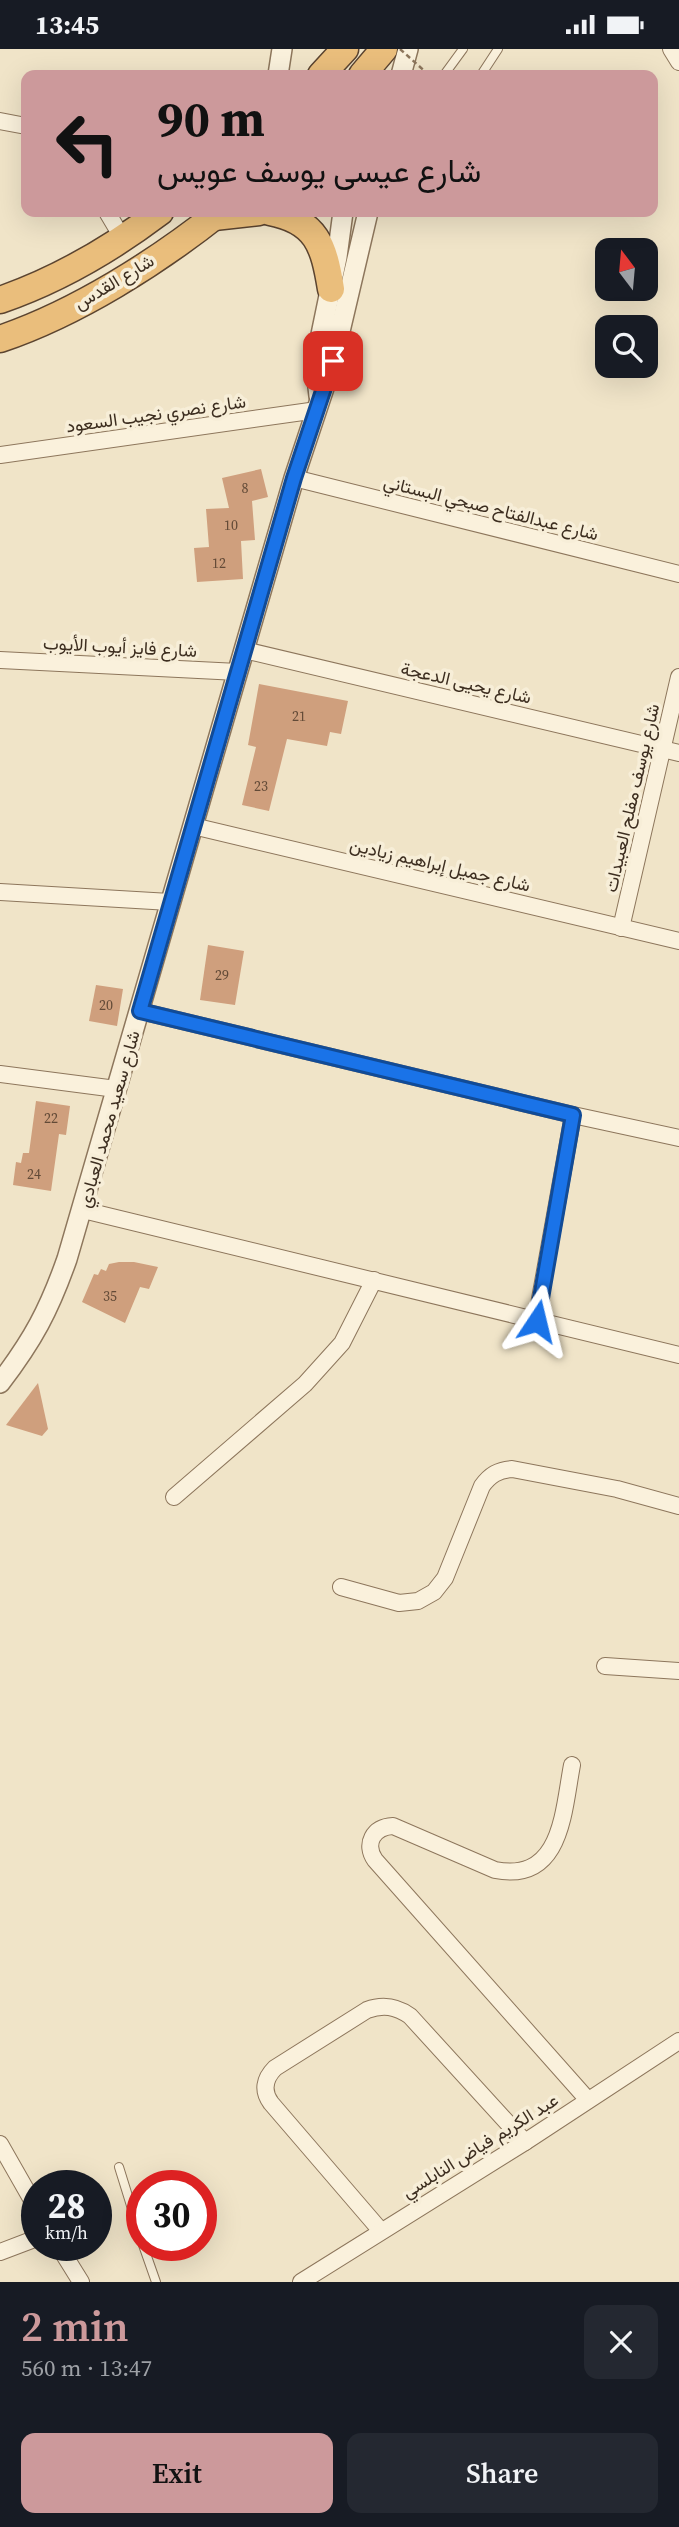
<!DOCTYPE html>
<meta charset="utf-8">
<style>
body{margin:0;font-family:"Source Serif 4",Vazirmatn,serif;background:#242831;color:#f1f3f6;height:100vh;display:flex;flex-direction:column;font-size:26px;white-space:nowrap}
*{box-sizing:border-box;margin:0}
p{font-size:23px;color:#9ea1a6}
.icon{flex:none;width:38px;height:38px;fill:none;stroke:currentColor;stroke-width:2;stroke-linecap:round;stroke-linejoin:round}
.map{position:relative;height:2233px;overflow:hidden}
.sheet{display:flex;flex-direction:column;background:#171b24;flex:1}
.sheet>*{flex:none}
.banner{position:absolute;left:21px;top:21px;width:637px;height:147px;border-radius:14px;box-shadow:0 7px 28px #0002;background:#cc999b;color:#111;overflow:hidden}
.needle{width:46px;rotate:344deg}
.controls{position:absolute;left:595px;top:189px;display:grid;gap:14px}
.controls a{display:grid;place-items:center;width:63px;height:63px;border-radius:14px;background:#171b24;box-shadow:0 7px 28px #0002;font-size:35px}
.speed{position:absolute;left:21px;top:2121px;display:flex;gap:14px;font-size:35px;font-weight:700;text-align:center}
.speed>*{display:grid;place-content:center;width:91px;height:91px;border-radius:50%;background:#171b24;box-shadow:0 7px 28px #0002;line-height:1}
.speed small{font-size:18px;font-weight:400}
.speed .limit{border:10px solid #d22;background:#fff;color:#111}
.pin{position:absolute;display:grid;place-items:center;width:60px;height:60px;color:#fff;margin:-30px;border-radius:14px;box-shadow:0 4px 10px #0006}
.me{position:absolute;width:77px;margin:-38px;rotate:10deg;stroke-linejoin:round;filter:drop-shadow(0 0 5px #0008)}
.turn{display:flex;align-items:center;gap:24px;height:147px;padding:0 21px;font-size:32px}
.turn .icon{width:91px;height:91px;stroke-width:2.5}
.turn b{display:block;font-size:49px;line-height:60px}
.round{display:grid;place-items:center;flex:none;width:74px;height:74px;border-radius:14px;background:#242831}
.headline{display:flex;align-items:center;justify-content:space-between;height:119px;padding:0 21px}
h1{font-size:42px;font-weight:600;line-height:52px;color:#cc999b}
.action{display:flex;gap:14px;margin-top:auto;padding:14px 21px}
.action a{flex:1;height:80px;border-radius:14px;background:#cc999b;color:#111;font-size:28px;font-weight:600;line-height:80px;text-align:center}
.action a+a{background:#242831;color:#f1f3f6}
.status{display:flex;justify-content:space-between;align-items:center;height:49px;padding:0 35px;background:#171b24;direction:ltr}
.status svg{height:19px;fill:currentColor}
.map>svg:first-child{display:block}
.building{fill:#cf9f7d}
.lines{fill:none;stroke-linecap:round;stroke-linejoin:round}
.service-casing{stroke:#8d765c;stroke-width:10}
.minor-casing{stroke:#8d765c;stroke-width:18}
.tertiary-casing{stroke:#8d765c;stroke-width:22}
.trunk-casing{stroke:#5b4430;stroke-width:29}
.service{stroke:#faf1dc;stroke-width:8}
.minor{stroke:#faf1dc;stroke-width:16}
.tertiary{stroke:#faf1dc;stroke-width:19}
.trunk{stroke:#eabe7c;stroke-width:26}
.path-bridge{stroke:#8d765c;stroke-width:2.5;stroke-dasharray:5 3.5;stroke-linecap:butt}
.route-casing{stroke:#114b97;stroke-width:18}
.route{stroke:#1a73e8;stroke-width:12}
.labels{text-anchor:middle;stroke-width:7;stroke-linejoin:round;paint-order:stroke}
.number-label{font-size:14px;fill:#624a37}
.street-label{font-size:18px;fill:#3d2e20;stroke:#f7eed8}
</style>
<div class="status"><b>13:45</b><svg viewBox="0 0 49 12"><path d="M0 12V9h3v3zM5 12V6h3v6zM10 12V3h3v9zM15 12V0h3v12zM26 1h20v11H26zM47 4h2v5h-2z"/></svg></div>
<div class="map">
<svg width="679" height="2233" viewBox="0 0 679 2233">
<rect width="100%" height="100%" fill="#f0e4c8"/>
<g class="building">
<path d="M 261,420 L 268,448 L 252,452 L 255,491 L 241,492 L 243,530 L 197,533 L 194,499 L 209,498 L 206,460 L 229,459 L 222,429 Z"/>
<path d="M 259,635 L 348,652 L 341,685 L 330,683 L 327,697 L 287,690 L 269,762 L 242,756 L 256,698 L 248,696 Z"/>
<path d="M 208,896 L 244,902 L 235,956 L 200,951 Z"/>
<path d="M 96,936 L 123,940 L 117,977 L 89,972 Z"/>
<path d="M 36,1052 L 70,1057 L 66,1086 L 59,1085 L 51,1142 L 13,1136 L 16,1113 L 21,1114 L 23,1104 L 29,1104 Z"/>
<path d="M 119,1213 L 134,1213 L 158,1218 L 149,1240 L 140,1238 L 125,1274 L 82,1253 L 94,1225 L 98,1226 L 101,1220 L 106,1222 L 109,1215 Z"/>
<path d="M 38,1334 L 48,1380 L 42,1387 L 6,1376 Z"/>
</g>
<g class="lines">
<g class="service-casing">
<g id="service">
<path d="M 444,26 L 463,0"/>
<path d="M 481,26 L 498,0"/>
<path d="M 119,2118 L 142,2192"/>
<path d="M 143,2196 L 156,2233"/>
</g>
</g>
<g class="minor-casing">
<g id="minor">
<path d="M 671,0 L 679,13"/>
<path d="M 0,72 L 26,77"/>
<path d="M 107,163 L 123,190"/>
<path d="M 0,406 L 317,361"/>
<path d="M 294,429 L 679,525"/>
<path d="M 244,601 L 679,704"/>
<path d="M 0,611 L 238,623"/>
<path d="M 193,777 L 679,892"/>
<path d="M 0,843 L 170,853"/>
<path d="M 621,879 L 679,628"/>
<path d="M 140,962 L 573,1066 L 679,1089"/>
<path d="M 0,1025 L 116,1040"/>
<path d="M 83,1161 L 679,1306"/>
<path d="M 536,1272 L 573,1066"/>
<path d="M 174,1448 L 305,1335 L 342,1294 L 374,1231"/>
<path d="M 341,1538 L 399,1554 L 418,1552 L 434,1543 L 445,1529 L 482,1437 C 490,1426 498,1421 512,1420 L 617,1440 L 679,1457"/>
<path d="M 605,1617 L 679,1622"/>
<path d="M 572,1716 C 563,1763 562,1834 495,1821 L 393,1777 C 373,1778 364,1795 375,1811 L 588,2051"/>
<path d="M 0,2095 L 37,2160"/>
<path d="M 381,2182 L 271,2054 C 262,2042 264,2030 275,2019 L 367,1961 C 383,1955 396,1957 410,1967 L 525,2093"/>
<path d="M 58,2196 L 81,2233"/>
<path d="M 0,2203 L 37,2189"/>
<path d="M 301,2233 L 525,2093 L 679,1992"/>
</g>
</g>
<g class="tertiary-casing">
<g id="tertiary">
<path d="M 278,26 L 282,0"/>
<path d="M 401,26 L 408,0"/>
<path d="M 319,347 L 316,321 L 317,305 L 337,208 L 343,163"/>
<path d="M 0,1334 C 33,1291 49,1261 67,1210 L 294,429 L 333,312 L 368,163"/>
</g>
</g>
<g class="trunk-casing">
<g id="trunk">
<path d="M 321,26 L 345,0"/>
<path d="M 362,26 L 384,0"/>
<path d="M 270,163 C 317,172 324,197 331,240"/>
<path d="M 214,168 L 259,163"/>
<path d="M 0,251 C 58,231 111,200 160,163"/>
<path d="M 0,290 C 77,264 157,213 220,163"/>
</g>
</g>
<use href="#service" class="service"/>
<use href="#minor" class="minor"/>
<use href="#tertiary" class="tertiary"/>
<use href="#trunk" class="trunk"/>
<path class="path-bridge" d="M 400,0 L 429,26"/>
</g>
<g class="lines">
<g class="route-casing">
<path id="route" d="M 333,312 L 294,429 L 140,962 L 573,1066 L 537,1272"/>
</g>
<use href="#route" class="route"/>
</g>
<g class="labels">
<g class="number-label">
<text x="245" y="444">8</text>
<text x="231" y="481">10</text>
<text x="219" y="519">12</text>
<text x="299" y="672">21</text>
<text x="261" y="742">23</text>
<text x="222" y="931">29</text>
<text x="106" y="961">20</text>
<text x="51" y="1074">22</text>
<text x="34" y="1130">24</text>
<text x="110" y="1252">35</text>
</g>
<g class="street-label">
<text transform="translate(114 233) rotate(-31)" y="6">شارع القدس</text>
<text transform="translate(156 365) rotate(-8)" y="6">شارع نصري نجيب السعود</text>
<text transform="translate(491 459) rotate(14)" y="6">شارع عبدالفتاح صبحي البستاني</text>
<text transform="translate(120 598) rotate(3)" y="6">شارع فايز أيوب الأيوب</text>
<text transform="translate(466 634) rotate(13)" y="6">شارع يحيى الدعجة</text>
<text transform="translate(632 749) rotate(-77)" y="6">شارع يوسف مفلح العبيدات</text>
<text transform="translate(440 816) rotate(13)" y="6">شارع جميل إبراهيم زيادين</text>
<text transform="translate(109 1070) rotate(-74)" y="6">شارع سعيد محمد العبادي</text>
<text transform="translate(480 2097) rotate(-32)" y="6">عبد الكريم فياض النابلسي</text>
</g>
</g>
</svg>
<div class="controls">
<a><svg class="needle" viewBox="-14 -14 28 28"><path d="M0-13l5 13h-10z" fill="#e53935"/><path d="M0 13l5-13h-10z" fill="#9ea1a6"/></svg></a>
<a><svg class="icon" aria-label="search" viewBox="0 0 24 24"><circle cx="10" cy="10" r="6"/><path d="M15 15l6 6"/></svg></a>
</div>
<div class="speed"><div>28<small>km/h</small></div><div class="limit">30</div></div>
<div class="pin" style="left:333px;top:312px;background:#d93025"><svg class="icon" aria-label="arrive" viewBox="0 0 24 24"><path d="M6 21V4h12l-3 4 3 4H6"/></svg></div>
<svg class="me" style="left:537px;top:1272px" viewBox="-20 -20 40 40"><path d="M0-17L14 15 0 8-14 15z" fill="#1a73e8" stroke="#fff" stroke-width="4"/></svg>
<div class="banner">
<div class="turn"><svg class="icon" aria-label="left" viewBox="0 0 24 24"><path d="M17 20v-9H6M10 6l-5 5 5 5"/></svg><div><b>90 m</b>شارع عيسى يوسف عويس</div></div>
</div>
</div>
<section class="sheet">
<div class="headline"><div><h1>2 min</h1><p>560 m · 13:47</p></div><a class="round"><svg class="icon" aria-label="close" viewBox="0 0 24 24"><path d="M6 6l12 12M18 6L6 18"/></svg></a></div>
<div class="action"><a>Exit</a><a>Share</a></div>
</section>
